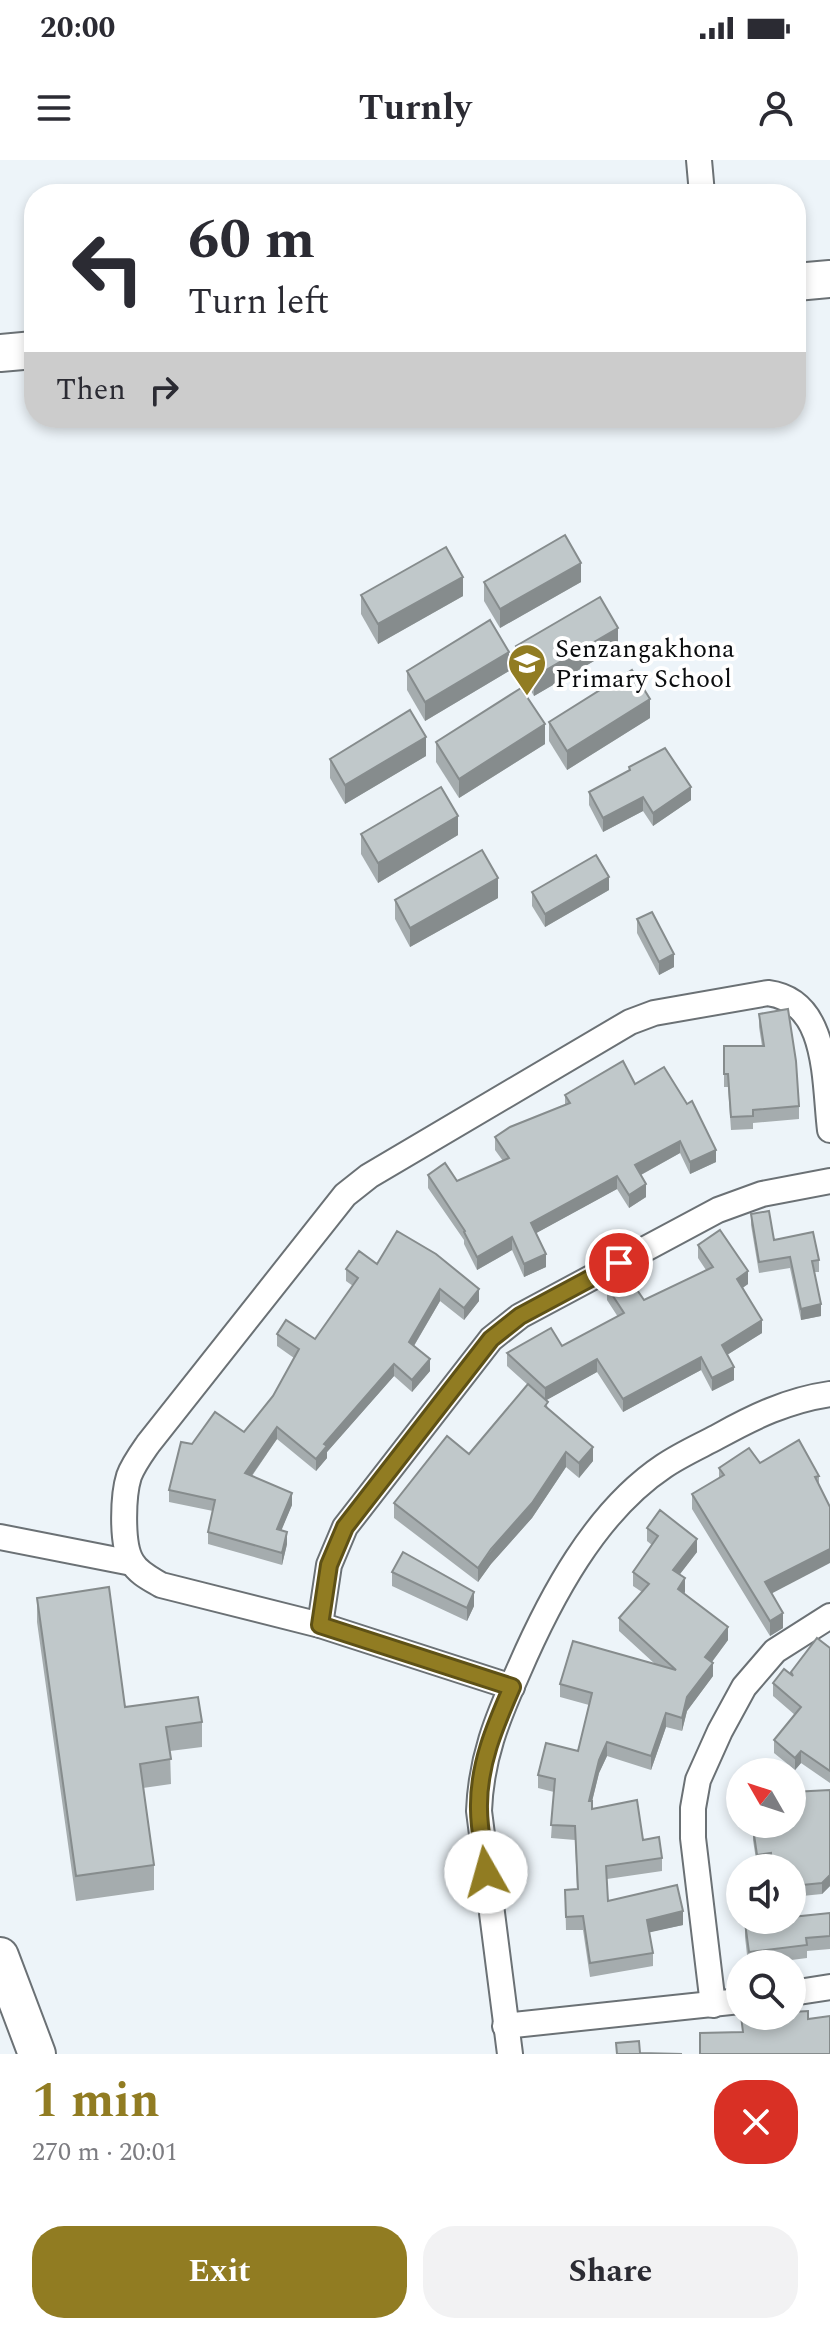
<!DOCTYPE html>
<meta charset="utf-8">
<style>
body{margin:0;font-family:Spectral,serif;background:#f2f2f3;color:#2b2b33;height:100vh;display:flex;flex-direction:column;font-size:30px;white-space:nowrap}
*{box-sizing:border-box;margin:0}
p{font-size:26px;color:#7c7c81}
.icon{flex:none;width:44px;height:44px;fill:none;stroke:currentColor;stroke-width:2;stroke-linecap:round;stroke-linejoin:round}
.map{position:relative;height:1894px;overflow:hidden}
.sheet{display:flex;flex-direction:column;background:#fff;flex:1}
.sheet>*{flex:none}
.banner{position:absolute;left:24px;top:24px;width:782px;height:244px;border-radius:32px;box-shadow:0 4px 12px #0003;background:#fff;color:#2b2b33;overflow:hidden}
.needle{width:52px;rotate:309deg}
.fabs{position:absolute;left:726px;top:1598px;display:grid;gap:16px}
.fabs a{display:grid;place-items:center;width:80px;height:80px;border-radius:50%;background:#fff;box-shadow:0 4px 12px #0003;font-size:40px}
.pin{position:absolute;display:grid;place-items:center;width:68px;height:68px;color:#fff;margin:-34px;border:4px solid #fff;border-radius:50%;box-shadow:0 2px 8px #0007}
.me{position:absolute;width:88px;margin:-44px;rotate:353deg;stroke-linejoin:round;filter:drop-shadow(0 0 6px #0008)}
.turn{display:flex;align-items:center;gap:28px;height:168px;padding:0 32px;font-size:36px}
.turn .icon{width:104px;height:104px;stroke-width:2.5}
.turn b{display:block;font-size:56px;line-height:68px}
.then{display:flex;align-items:center;height:76px;padding:0 32px;background:#0003;gap:16px;font-size:30px}
.round{display:grid;place-items:center;flex:none;width:84px;height:84px;border-radius:32px;background:#f2f2f3}
.summary{display:flex;align-items:center;justify-content:space-between;height:136px;padding:0 32px}
h1{font-size:48px;font-weight:700;line-height:60px;color:#917c22}
.button{display:flex;gap:16px;margin-top:auto;padding:16px 32px}
.button a{flex:1;height:92px;border-radius:32px;background:#917c22;color:#fff;font-size:32px;font-weight:700;line-height:92px;text-align:center}
.button a+a{background:#f2f2f3;color:#2b2b33}
.status{display:flex;justify-content:space-between;align-items:center;height:56px;padding:0 40px;background:#fff;direction:ltr}
.status svg{height:22px;fill:currentColor}
header{display:flex;justify-content:space-between;align-items:center;height:104px;padding:0 32px;background:#fff;font-size:36px;font-weight:700}
.map>svg:first-child{display:block}
.lines{fill:none;stroke-linecap:round;stroke-linejoin:round}
.street-casing{stroke:#6b7175;stroke-width:28}
.secondary-casing{stroke:#6b7175;stroke-width:40}
.street{stroke:#fff;stroke-width:24}
.secondary{stroke:#fff;stroke-width:36}
.wall{fill:#a5acae}
.shaded-wall{fill:#868c8d}
.building{fill:#c0c8ca;stroke:#868c8d;stroke-width:2}
.route-casing{stroke:#5e5116;stroke-width:20}
.route{stroke:#917c22;stroke-width:14}
.labels{text-anchor:middle;stroke-width:8;stroke-linejoin:round;paint-order:stroke}
.poi-label{font-size:26px;fill:#0a0c0e;stroke:#fff;text-anchor:start}
</style>
<div class="status"><b>20:00</b><svg viewBox="0 0 49 12"><path d="M0 12V9h3v3zM5 12V6h3v6zM10 12V3h3v9zM15 12V0h3v12zM26 1h20v11H26zM47 4h2v5h-2z"/></svg></div>
<header><svg class="icon" aria-label="menu" viewBox="0 0 24 24"><path d="M4 6h16M4 12h16M4 18h16"/></svg>Turnly<svg class="icon" aria-label="person" viewBox="0 0 24 24"><circle cx="12" cy="8" r="4"/><path d="M4 21q1-7 8-7t8 7"/></svg></header>
<div class="map">
<svg width="830" height="1894" viewBox="0 0 830 1894">
<rect width="100%" height="100%" fill="#edf4f9"/>
<g class="lines">
<g class="street-casing">
<g id="street">
<path d="M 699,0 L 702,34"/>
<path d="M 0,1377 L 132,1403"/>
<path d="M 320,1465 L 329,1405 L 345,1367 L 491,1179 L 520,1156 L 718,1050 L 762,1034 L 830,1021"/>
<path d="M 512,1527 L 320,1465 L 161,1425 C 151,1419 138,1413 132,1402 C 121,1385 123,1335 129,1316 C 133,1305 141,1294 148,1284 L 345,1035 L 369,1016 L 630,862 L 654,853 L 768,833 C 829,841 824,921 830,970"/>
<path d="M 792,1833 L 830,1827"/>
<path d="M 713,1845 L 693,1678 L 693,1648 L 698,1620 L 720,1571 L 744,1527 L 775,1491 L 830,1456"/>
<path d="M 505,1866 L 740,1841"/>
<path d="M 510,1894 L 479,1651 C 481,1598 497,1559 518,1512 C 550,1438 595,1352 664,1306 C 680,1295 700,1286 717,1277 C 753,1257 788,1240 830,1234"/>
</g>
</g>
<g class="secondary-casing">
<g id="secondary">
<path d="M 796,122 L 830,119"/>
<path d="M 0,193 L 34,190"/>
<path d="M 0,1796 L 37,1894"/>
</g>
</g>
<use href="#street" class="street"/>
<use href="#secondary" class="secondary"/>
</g>
<g class="wall">
<path d="M 484,422 L 581,422 L 500,468 L 484,441 Z"/>
<path d="M 361,435 L 463,436 L 378,484 L 361,454 Z"/>
<path d="M 516,486 L 618,487 L 534,536 L 516,506 Z"/>
<path d="M 407,511 L 509,511 L 425,561 L 407,530 Z"/>
<path d="M 650,558 L 567,610 L 549,581 L 549,562 Z"/>
<path d="M 436,582 L 545,584 L 459,638 L 436,602 Z"/>
<path d="M 426,596 L 345,644 L 330,618 L 330,599 Z"/>
<path d="M 629,607 L 691,640 L 653,666 L 643,651 L 603,672 L 589,645 L 589,632 L 629,610 Z"/>
<path d="M 361,674 L 458,675 L 378,723 L 361,694 Z"/>
<path d="M 609,730 L 545,767 L 532,746 L 532,732 Z"/>
<path d="M 498,738 L 410,787 L 395,759 L 395,740 Z"/>
<path d="M 637,759 L 674,807 L 659,815 L 637,773 Z"/>
<path d="M 759,854 L 799,946 L 799,959 L 753,963 L 753,969 L 731,970 L 728,927 L 724,927 L 724,886 L 762,886 L 759,867 Z"/>
<path d="M 635,924 L 716,1002 L 690,1014 L 680,993 L 641,1015 L 646,1037 L 629,1048 L 617,1029 L 536,1073 L 546,1107 L 524,1117 L 512,1090 L 477,1110 L 464,1084 L 464,1080 L 428,1028 L 428,1015 L 457,1021 L 503,1001 L 495,990 L 495,977 L 565,945 L 565,935 Z"/>
<path d="M 751,1054 L 774,1080 L 819,1100 L 819,1112 L 814,1112 L 821,1156 L 801,1160 L 790,1108 L 759,1113 L 751,1065 Z"/>
<path d="M 698,1085 L 748,1124 L 742,1128 L 762,1173 L 727,1195 L 734,1220 L 712,1231 L 701,1210 L 623,1252 L 597,1212 L 546,1240 L 548,1250 L 593,1301 L 579,1318 L 566,1307 L 532,1358 L 491,1404 L 478,1422 L 394,1358 L 394,1343 L 469,1294 L 528,1225 L 507,1206 L 507,1193 L 562,1186 L 618,1157 L 607,1140 L 607,1127 L 644,1140 L 706,1110 L 698,1098 Z"/>
<path d="M 377,1104 L 479,1141 L 464,1160 L 440,1141 L 414,1186 L 430,1211 L 412,1232 L 394,1216 L 327,1292 L 327,1298 L 316,1311 L 277,1279 L 252,1316 L 292,1345 L 281,1370 L 287,1384 L 282,1405 L 208,1384 L 208,1372 L 213,1351 L 169,1342 L 169,1330 L 192,1284 L 244,1272 L 273,1236 L 294,1198 L 277,1186 L 277,1174 L 315,1179 L 353,1126 L 346,1121 L 346,1109 Z"/>
<path d="M 760,1303 L 819,1316 L 819,1326 L 772,1434 L 783,1468 L 770,1476 L 692,1349 L 692,1334 L 719,1318 L 719,1308 Z"/>
<path d="M 647,1368 L 697,1392 L 680,1414 L 685,1432 L 684,1434 L 728,1480 L 712,1502 L 713,1516 L 687,1551 L 682,1571 L 666,1567 L 651,1610 L 607,1596 L 599,1613 L 592,1641 L 592,1649 L 643,1680 L 662,1698 L 662,1711 L 607,1719 L 608,1741 L 683,1765 L 649,1772 L 653,1793 L 653,1806 L 590,1817 L 583,1770 L 566,1770 L 565,1730 L 577,1730 L 575,1680 L 551,1678 L 554,1632 L 538,1628 L 538,1615 L 578,1591 L 589,1545 L 560,1537 L 560,1524 L 655,1504 L 619,1471 L 619,1458 L 642,1432 L 633,1426 L 633,1412 L 652,1385 L 647,1381 Z"/>
<path d="M 392,1412 L 474,1446 L 467,1461 L 392,1426 Z"/>
<path d="M 37,1438 L 125,1547 L 202,1562 L 202,1587 L 170,1591 L 171,1624 L 143,1628 L 154,1705 L 154,1730 L 76,1741 L 37,1462 Z"/>
<path d="M 830,1488 L 830,1623 L 801,1603 L 795,1610 L 774,1593 L 774,1580 L 795,1555 L 773,1536 L 773,1523 L 791,1514 L 791,1512 Z"/>
<path d="M 830,1630 L 830,1726 L 822,1734 L 792,1737 L 792,1708 L 771,1708 L 771,1704 L 757,1706 L 753,1680 L 753,1668 L 765,1666 Z"/>
<path d="M 830,1753 L 830,1789 L 807,1791 L 807,1798 L 759,1804 L 748,1804 L 745,1777 L 745,1763 Z"/>
</g>
<g class="shaded-wall">
<path d="M 581,403 L 581,422 L 500,468 L 500,449 Z"/>
<path d="M 463,417 L 463,436 L 378,484 L 378,464 Z"/>
<path d="M 618,468 L 618,487 L 534,536 L 534,517 Z"/>
<path d="M 509,492 L 509,511 L 425,561 L 425,542 Z"/>
<path d="M 650,539 L 650,558 L 567,610 L 567,591 Z"/>
<path d="M 545,564 L 545,584 L 459,638 L 459,619 Z"/>
<path d="M 426,577 L 426,596 L 345,644 L 345,625 Z"/>
<path d="M 691,627 L 691,640 L 653,666 L 653,653 Z"/>
<path d="M 643,637 L 643,651 L 603,672 L 603,658 Z"/>
<path d="M 458,656 L 458,675 L 378,723 L 378,703 Z"/>
<path d="M 609,717 L 609,730 L 545,767 L 545,754 Z"/>
<path d="M 498,718 L 498,738 L 410,787 L 410,768 Z"/>
<path d="M 674,794 L 674,807 L 659,815 L 659,802 Z"/>
<path d="M 680,981 L 680,993 L 635,1018 L 635,1005 Z"/>
<path d="M 716,990 L 716,1002 L 690,1014 L 690,1002 Z"/>
<path d="M 617,1016 L 617,1029 L 531,1076 L 531,1063 Z"/>
<path d="M 646,1024 L 646,1037 L 629,1048 L 629,1035 Z"/>
<path d="M 512,1077 L 512,1090 L 477,1110 L 477,1097 Z"/>
<path d="M 546,1094 L 546,1107 L 524,1117 L 524,1104 Z"/>
<path d="M 748,1111 L 748,1124 L 737,1132 L 737,1119 Z"/>
<path d="M 440,1129 L 440,1141 L 409,1194 L 409,1182 Z"/>
<path d="M 479,1129 L 479,1141 L 464,1160 L 464,1148 Z"/>
<path d="M 821,1144 L 821,1156 L 801,1160 L 801,1149 Z"/>
<path d="M 762,1160 L 762,1173 L 722,1198 L 722,1185 Z"/>
<path d="M 701,1197 L 701,1210 L 623,1252 L 623,1239 Z"/>
<path d="M 430,1199 L 430,1211 L 412,1232 L 412,1220 Z"/>
<path d="M 597,1199 L 597,1212 L 545,1241 L 545,1228 Z"/>
<path d="M 394,1204 L 394,1216 L 327,1292 L 327,1298 L 316,1311 L 316,1299 L 324,1284 Z"/>
<path d="M 734,1207 L 734,1220 L 712,1231 L 712,1218 Z"/>
<path d="M 277,1267 L 277,1279 L 245,1325 L 245,1313 Z"/>
<path d="M 593,1287 L 593,1301 L 579,1318 L 579,1303 Z"/>
<path d="M 566,1292 L 566,1307 L 532,1358 L 491,1404 L 478,1422 L 478,1408 Z"/>
<path d="M 292,1333 L 292,1345 L 277,1381 L 277,1369 Z"/>
<path d="M 287,1372 L 287,1384 L 282,1405 L 282,1393 Z"/>
<path d="M 697,1379 L 697,1392 L 673,1423 L 673,1410 Z"/>
<path d="M 830,1389 L 830,1403 L 765,1437 L 765,1422 Z"/>
<path d="M 685,1418 L 685,1432 L 678,1442 L 678,1429 Z"/>
<path d="M 474,1432 L 474,1446 L 467,1461 L 467,1448 Z"/>
<path d="M 783,1453 L 783,1468 L 770,1476 L 770,1461 Z"/>
<path d="M 728,1467 L 728,1480 L 705,1511 L 705,1497 Z"/>
<path d="M 713,1503 L 713,1516 L 687,1551 L 682,1571 L 682,1558 L 687,1537 Z"/>
<path d="M 666,1553 L 666,1567 L 651,1610 L 651,1596 Z"/>
<path d="M 607,1582 L 607,1596 L 599,1613 L 589,1654 L 589,1641 L 599,1600 Z"/>
<path d="M 801,1591 L 801,1603 L 795,1610 L 795,1598 Z"/>
<path d="M 830,1715 L 830,1726 L 822,1734 L 822,1723 Z"/>
<path d="M 683,1751 L 683,1765 L 647,1773 L 647,1760 Z"/>
</g>
<g class="building">
<path d="M 565,375 L 581,403 L 500,449 L 484,422 Z"/>
<path d="M 446,387 L 463,417 L 378,464 L 361,435 Z"/>
<path d="M 600,437 L 618,468 L 534,517 L 516,486 Z"/>
<path d="M 490,460 L 509,492 L 425,542 L 407,511 Z"/>
<path d="M 632,510 L 650,539 L 567,591 L 549,562 Z"/>
<path d="M 521,528 L 545,564 L 459,619 L 436,582 Z"/>
<path d="M 410,550 L 426,577 L 345,625 L 330,599 Z"/>
<path d="M 665,588 L 691,627 L 653,653 L 643,637 L 603,658 L 589,632 L 630,610 L 629,607 Z"/>
<path d="M 441,627 L 458,656 L 378,703 L 361,674 Z"/>
<path d="M 482,690 L 498,718 L 410,768 L 395,740 Z"/>
<path d="M 596,695 L 609,717 L 545,754 L 532,732 Z"/>
<path d="M 652,752 L 674,794 L 659,802 L 637,759 Z"/>
<path d="M 788,849 L 796,901 L 799,946 L 753,950 L 753,956 L 731,957 L 728,914 L 724,914 L 724,886 L 764,886 L 759,854 Z"/>
<path d="M 623,901 L 635,924 L 664,907 L 687,944 L 692,941 L 716,990 L 690,1002 L 680,981 L 635,1005 L 646,1024 L 629,1035 L 617,1016 L 531,1063 L 546,1094 L 524,1104 L 512,1077 L 477,1097 L 464,1072 L 465,1071 L 428,1015 L 445,1003 L 457,1021 L 509,998 L 495,977 L 510,967 L 570,943 L 565,935 Z"/>
<path d="M 769,1051 L 774,1080 L 813,1072 L 819,1100 L 812,1101 L 821,1144 L 801,1149 L 790,1097 L 759,1102 L 751,1054 Z"/>
<path d="M 720,1070 L 748,1111 L 737,1119 L 762,1160 L 722,1185 L 734,1207 L 712,1218 L 701,1197 L 623,1239 L 597,1199 L 545,1228 L 507,1193 L 551,1168 L 562,1186 L 624,1153 L 607,1127 L 626,1114 L 644,1140 L 713,1107 L 698,1085 Z"/>
<path d="M 397,1071 L 436,1094 L 479,1129 L 464,1148 L 440,1129 L 409,1182 L 430,1199 L 412,1220 L 394,1204 L 324,1284 L 327,1286 L 316,1299 L 277,1267 L 245,1313 L 292,1333 L 277,1369 L 287,1372 L 282,1393 L 208,1372 L 215,1340 L 169,1330 L 181,1282 L 192,1284 L 215,1252 L 244,1272 L 273,1236 L 299,1189 L 277,1174 L 286,1160 L 315,1179 L 358,1118 L 346,1109 L 359,1091 L 377,1104 Z"/>
<path d="M 528,1224 L 548,1242 L 545,1246 L 593,1287 L 579,1303 L 566,1292 L 532,1343 L 491,1389 L 478,1408 L 394,1343 L 447,1276 L 469,1294 Z"/>
<path d="M 799,1280 L 819,1316 L 815,1317 L 830,1347 L 830,1389 L 765,1422 L 783,1453 L 770,1461 L 692,1334 L 724,1315 L 719,1308 L 749,1288 L 760,1303 Z"/>
<path d="M 660,1350 L 697,1379 L 673,1410 L 685,1418 L 678,1429 L 728,1467 L 705,1497 L 713,1503 L 687,1537 L 682,1558 L 666,1553 L 651,1596 L 607,1582 L 599,1600 L 589,1641 L 592,1641 L 592,1649 L 637,1640 L 643,1680 L 659,1677 L 662,1698 L 606,1706 L 608,1741 L 677,1725 L 683,1751 L 647,1760 L 653,1793 L 590,1803 L 583,1756 L 566,1757 L 565,1730 L 578,1729 L 575,1666 L 551,1665 L 555,1619 L 538,1615 L 546,1583 L 578,1591 L 592,1533 L 560,1524 L 573,1481 L 676,1510 L 619,1458 L 649,1424 L 633,1412 L 658,1376 L 647,1368 Z"/>
<path d="M 403,1392 L 474,1432 L 467,1448 L 392,1412 Z"/>
<path d="M 109,1427 L 125,1547 L 198,1537 L 202,1562 L 166,1567 L 171,1599 L 140,1604 L 154,1705 L 76,1716 L 37,1438 Z"/>
<path d="M 817,1478 L 830,1488 L 830,1611 L 801,1591 L 795,1598 L 774,1580 L 801,1547 L 773,1523 L 784,1509 L 793,1516 L 791,1512 Z"/>
<path d="M 830,1630 L 830,1715 L 822,1723 L 792,1726 L 792,1708 L 772,1708 L 771,1693 L 757,1695 L 753,1668 L 766,1666 L 766,1664 L 792,1664 L 792,1632 Z"/>
<path d="M 830,1753 L 830,1776 L 806,1778 L 807,1785 L 749,1792 L 745,1763 L 772,1760 L 792,1760 L 792,1757 Z"/>
<path d="M 808,1851 L 808,1859 L 830,1856 L 830,1894 L 700,1894 L 700,1873 L 743,1872 L 741,1856 L 792,1856 L 792,1852 Z"/>
<path d="M 639,1881 L 640,1893 L 682,1894 L 617,1894 L 616,1883 Z"/>
</g>
<g class="lines">
<g class="route-casing">
<path id="route" d="M 486,1712 C 484,1691 479,1670 479,1649 C 478,1605 495,1566 512,1527 L 320,1465 L 329,1405 L 345,1367 L 491,1179 L 520,1156 L 619,1103"/>
</g>
<use href="#route" class="route"/>
</g>
<defs>
<g id="school-pin" transform="scale(2)"><path d="M0 17L-7.5 6A9.5 9.5 0 1 1 7.5 6Z" fill="#917c22" stroke="#fff"/><path d="M0-5L7-2L0 1L-7-2ZM-4 1L0 2.5L4 1V4Q0 6-4 4Z" fill="#fff"/></g>
</defs>
<g fill-rule="evenodd">
<use href="#school-pin" x="527" y="503"/>
</g>
<g class="labels">
<g class="poi-label">
<text x="555" y="497">Senzangakhona<tspan x="555" dy="30">Primary School</tspan></text>
</g>
</g>
</svg>
<div class="fabs">
<a><svg class="needle" viewBox="-14 -14 28 28"><path d="M0-13l5 13h-10z" fill="#e53935"/><path d="M0 13l5-13h-10z" fill="#7c7c81"/></svg></a>
<a><svg class="icon" aria-label="sound" viewBox="0 0 24 24"><path d="M4 9h4l5-4v14l-5-4H4zM17 9q2 3 0 6"/></svg></a>
<a><svg class="icon" aria-label="search" viewBox="0 0 24 24"><circle cx="10" cy="10" r="6"/><path d="M15 15l6 6"/></svg></a>
</div>
<div class="pin" style="left:619px;top:1103px;background:#d93025"><svg class="icon" aria-label="arrive" viewBox="0 0 24 24"><path d="M6 21V4h12l-3 4 3 4H6"/></svg></div>
<svg class="me" style="left:486px;top:1712px" viewBox="-20 -20 40 40"><circle r="19" fill="#fff"/><path d="M0-13L10 11 0 6-10 11z" fill="#917c22"/></svg>
<div class="banner">
<div class="turn"><svg class="icon" aria-label="left" viewBox="0 0 24 24"><path d="M17 20v-9H6M10 6l-5 5 5 5"/></svg><div><b>60 m</b>Turn left</div></div>
<div class="then">Then<svg class="icon" aria-label="right" viewBox="0 0 24 24"><path d="M7 20v-9h11M14 6l5 5-5 5"/></svg></div>
</div>
</div>
<section class="sheet">
<div class="summary"><div><h1>1 min</h1><p>270 m · 20:01</p></div><a class="round" style="background:#d93025;color:#fff"><svg class="icon" aria-label="close" viewBox="0 0 24 24"><path d="M6 6l12 12M18 6L6 18"/></svg></a></div>
<div class="button"><a>Exit</a><a>Share</a></div>
</section>
